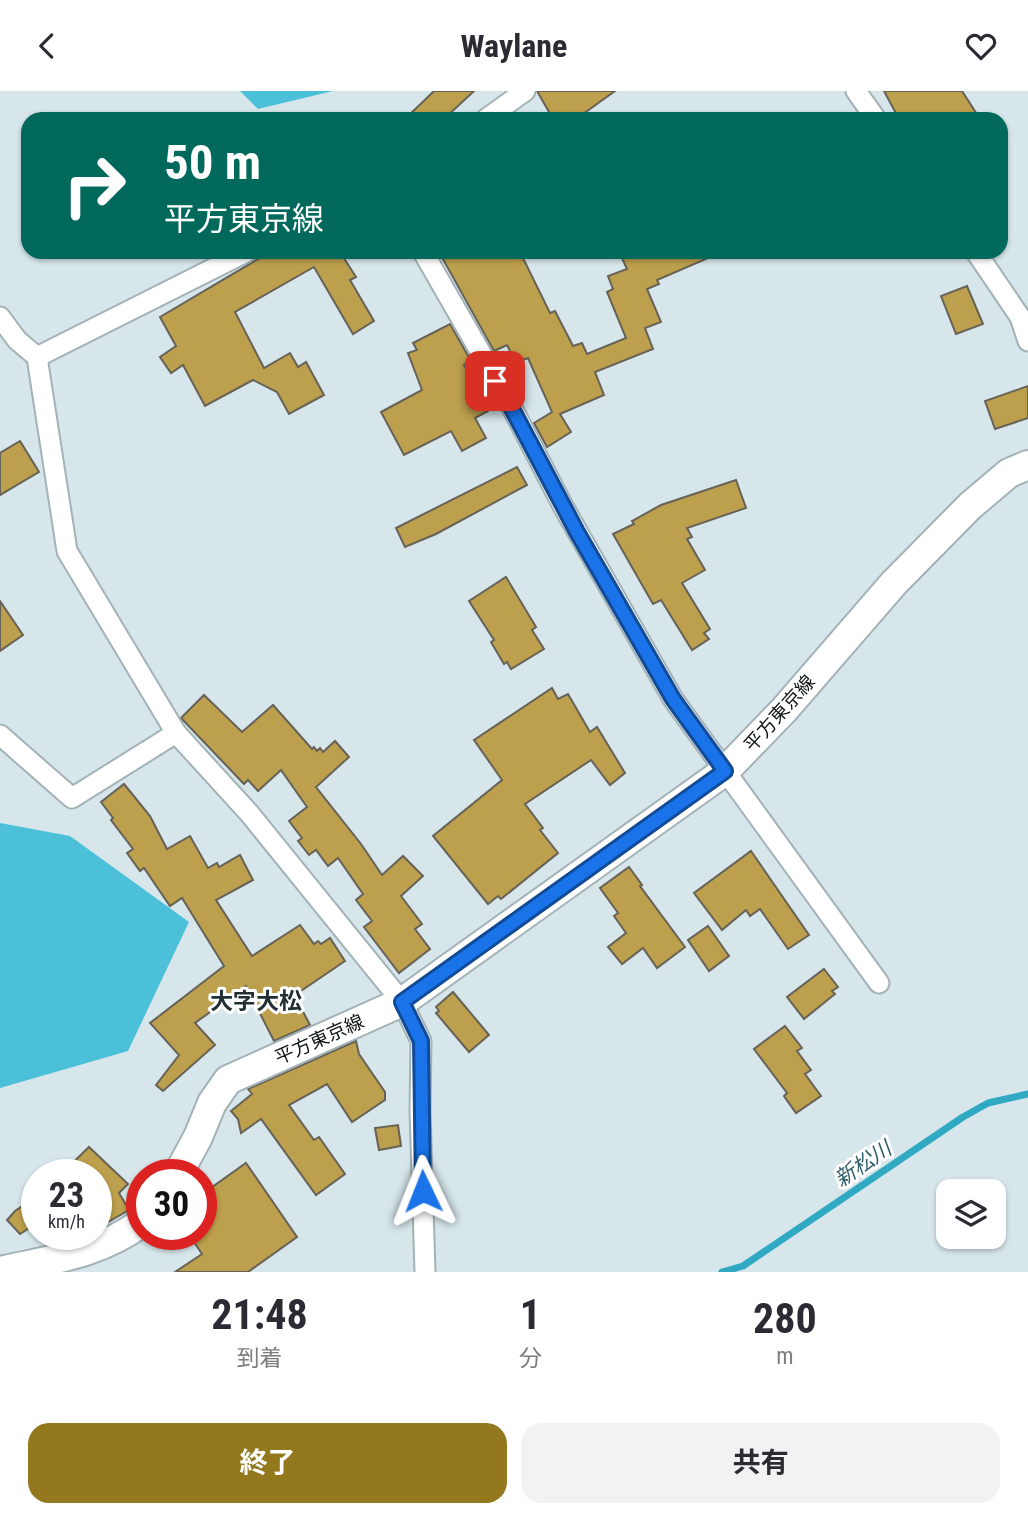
<!DOCTYPE html>
<html lang="ja">
<meta charset="utf-8">
<style>
body{margin:0;font-family:"Roboto Condensed","Noto Sans JP",sans-serif;background:#f2f2f3;color:#2b2b33;height:100vh;display:flex;flex-direction:column;font-size:26px;white-space:nowrap}
*{box-sizing:border-box;margin:0}
p{font-size:23px;color:#7c7c81}
.icon{flex:none;width:38px;height:38px;fill:none;stroke:currentColor;stroke-width:2;stroke-linecap:round;stroke-linejoin:round}
.map{position:relative;height:1181px;overflow:hidden}
.drawer{display:flex;flex-direction:column;background:#fff;flex:1}
.drawer>*{flex:none}
.top-card{position:absolute;left:21px;top:21px;width:987px;height:147px;border-radius:21px;box-shadow:0 2px 5px #0004;background:#00695c;color:#fff;overflow:hidden}
.tools{position:absolute;left:936px;top:1088px;display:grid;gap:14px}
.tools a{display:grid;place-items:center;width:70px;height:70px;border-radius:14px;background:#fff;box-shadow:0 2px 5px #0004;font-size:35px}
.speed{position:absolute;left:21px;top:1068px;display:flex;gap:14px;font-size:35px;font-weight:700;text-align:center}
.speed>*{display:grid;place-content:center;width:91px;height:91px;border-radius:50%;background:#fff;box-shadow:0 2px 5px #0004;line-height:1}
.speed small{font-size:18px;font-weight:400}
.speed .limit{border:10px solid #d22;background:#fff;color:#111}
.pin{position:absolute;display:grid;place-items:center;width:60px;height:60px;color:#fff;margin:-30px;border-radius:14px;box-shadow:0 4px 10px #0006}
.me{position:absolute;width:77px;margin:-38px;rotate:358deg;stroke-linejoin:round;filter:drop-shadow(0 0 5px #0008)}
.turn{display:flex;align-items:center;gap:24px;height:147px;padding:0 28px;font-size:32px}
.turn .icon{width:91px;height:91px;stroke-width:2.5}
.turn b{display:block;font-size:49px;line-height:60px}
.eta{display:flex;justify-content:space-evenly;align-items:center;height:119px;text-align:center}
.eta b{font-size:42px;font-weight:700;line-height:49px}
.button{display:flex;gap:14px;margin-top:auto;padding:14px 28px}
.button a{flex:1;height:80px;border-radius:21px;background:#93781e;color:#fff;font-size:28px;font-weight:700;line-height:80px;text-align:center}
.button a+a{background:#f2f2f3;color:#2b2b33}
header{display:flex;justify-content:space-between;align-items:center;height:91px;padding:0 28px;background:#fff;font-size:32px;font-weight:700}
.map>svg:first-child{display:block}
.forest{fill:#4cbfd9}
.lines{fill:none;stroke-linecap:round;stroke-linejoin:round}
.stream{stroke:#30a9c3;stroke-width:7}
.building{fill:#bda04d;stroke:#666257;stroke-width:2}
.street-casing{stroke:#a3b2b6;stroke-width:23}
.secondary-casing{stroke:#a3b2b6;stroke-width:32}
.street{stroke:#fff;stroke-width:19}
.secondary{stroke:#fff;stroke-width:28}
.route-casing{stroke:#114b97;stroke-width:18}
.route{stroke:#1a73e8;stroke-width:12}
.labels{text-anchor:middle;stroke-width:6;stroke-linejoin:round;paint-order:stroke}
.street-label{font-size:19px;fill:#0f1516;stroke:#fff}
.water-label{font-size:21px;font-style:italic;fill:#2d5d68;stroke:#fff}
.quarter-label{font-size:23px;font-weight:bold;fill:#233033;stroke:#fff}
</style>
<header><svg class="icon" aria-label="back" viewBox="0 0 24 24"><path d="M15 5l-7 7 7 7"/></svg>Waylane<svg class="icon" aria-label="heart" viewBox="0 0 24 24"><path d="M12 20l-8-8c-3-5 5-10 8-4 3-6 11-1 8 4z"/></svg></header>
<div class="map">
<svg width="1028" height="1181" viewBox="0 0 1028 1181">
<rect width="100%" height="100%" fill="#d6e6ea"/>
<g class="forest">
<path d="M 240,0 L 333,0 L 258,18 Z"/>
<path d="M 0,732 L 70,745 L 189,831 L 128,960 L 0,997 Z"/>
</g>
<g class="lines">
<path class="stream" d="M 722,1181 L 743,1175 L 963,1026 L 988,1012 L 1028,1003"/>
</g>
<g class="building">
<path d="M 434,0 L 474,0 L 444,28 L 405,28 Z"/>
<path d="M 537,0 L 615,0 L 576,28 L 553,28 Z"/>
<path d="M 884,0 L 962,0 L 980,28 L 899,28 Z"/>
<path d="M 270,161 L 340,161 L 356,186 L 350,189 L 374,230 L 353,243 L 314,176 L 235,221 L 264,277 L 290,262 L 298,276 L 306,271 L 324,304 L 289,323 L 277,301 L 253,289 L 205,315 L 183,274 L 171,282 L 160,266 L 176,255 L 160,226 Z"/>
<path d="M 439,161 L 520,161 L 550,222 L 555,220 L 573,255 L 582,252 L 587,263 L 626,247 L 607,201 L 613,198 L 608,185 L 627,178 L 622,167 L 636,161 L 722,161 L 657,189 L 659,193 L 647,198 L 661,231 L 645,237 L 653,258 L 595,281 L 604,304 L 560,323 L 571,341 L 547,356 L 534,332 L 552,321 L 528,267 L 516,272 L 507,254 L 494,260 Z"/>
<path d="M 967,195 L 983,233 L 956,243 L 941,205 Z"/>
<path d="M 450,233 L 471,270 L 464,274 L 488,320 L 475,327 L 486,347 L 462,360 L 451,340 L 404,364 L 381,321 L 422,299 L 408,262 L 417,259 L 413,252 Z"/>
<path d="M 1028,295 L 1028,327 L 995,338 L 985,310 Z"/>
<path d="M 20,350 L 39,381 L 0,404 L 0,362 Z"/>
<path d="M 517,376 L 527,394 L 436,443 L 405,456 L 396,437 Z"/>
<path d="M 736,389 L 746,417 L 687,437 L 692,446 L 687,448 L 705,479 L 682,492 L 710,538 L 704,542 L 709,548 L 692,559 L 661,509 L 653,513 L 613,443 L 634,433 L 632,430 L 661,414 Z"/>
<path d="M 506,486 L 536,536 L 532,539 L 544,558 L 511,578 L 507,571 L 504,573 L 491,551 L 494,549 L 469,510 Z"/>
<path d="M 0,510 L 23,544 L 0,560 Z"/>
<path d="M 552,597 L 558,608 L 568,603 L 590,641 L 597,636 L 625,682 L 610,694 L 591,669 L 525,713 L 543,737 L 540,739 L 558,762 L 501,808 L 498,805 L 488,813 L 433,745 L 502,689 L 474,649 Z"/>
<path d="M 204,604 L 242,641 L 273,614 L 312,658 L 314,656 L 317,660 L 320,657 L 323,661 L 335,650 L 349,666 L 316,696 L 361,753 L 382,784 L 403,765 L 423,785 L 401,805 L 422,833 L 415,838 L 430,858 L 399,882 L 364,836 L 372,830 L 356,809 L 363,803 L 338,767 L 328,775 L 316,759 L 309,764 L 298,750 L 302,747 L 289,730 L 307,716 L 281,679 L 258,700 L 248,689 L 244,693 L 181,627 Z"/>
<path d="M 124,693 L 150,725 L 167,758 L 190,745 L 208,777 L 217,772 L 219,776 L 240,764 L 253,789 L 216,809 L 252,865 L 300,834 L 314,853 L 318,850 L 321,853 L 330,847 L 345,870 L 298,902 L 300,905 L 296,907 L 310,934 L 274,950 L 246,895 L 195,932 L 215,954 L 163,1000 L 156,994 L 179,964 L 150,932 L 224,875 L 182,807 L 170,815 L 144,777 L 140,780 L 127,762 L 133,758 L 111,729 L 113,727 L 101,711 Z"/>
<path d="M 751,760 L 809,844 L 788,858 L 760,818 L 750,825 L 746,819 L 722,839 L 694,802 Z"/>
<path d="M 629,776 L 642,794 L 640,795 L 685,856 L 657,877 L 643,857 L 622,873 L 608,856 L 626,842 L 614,825 L 618,822 L 600,797 Z"/>
<path d="M 708,835 L 729,865 L 709,880 L 688,849 Z"/>
<path d="M 824,878 L 838,896 L 832,900 L 835,903 L 804,928 L 787,906 Z"/>
<path d="M 453,901 L 489,944 L 469,961 L 436,922 L 439,920 L 436,916 Z"/>
<path d="M 785,935 L 802,957 L 797,960 L 811,979 L 805,983 L 821,1005 L 796,1022 L 784,1005 L 787,1002 L 754,958 Z"/>
<path d="M 356,950 L 359,963 L 385,1001 L 385,1009 L 352,1031 L 327,993 L 289,1014 L 314,1049 L 319,1046 L 345,1083 L 316,1104 L 261,1028 L 241,1042 L 238,1028 L 231,1020 L 252,1003 L 248,998 Z"/>
<path d="M 398,1034 L 401,1055 L 379,1059 L 375,1037 Z"/>
<path d="M 89,1056 L 128,1093 L 119,1102 L 129,1119 L 96,1138 L 96,1083 L 61,1083 Z"/>
<path d="M 246,1072 L 297,1146 L 248,1181 L 175,1181 L 202,1163 L 190,1145 L 201,1143 L 201,1136 L 209,1131 L 201,1119 L 201,1104 Z"/>
<path d="M 37,1105 L 37,1132 L 20,1143 L 7,1129 L 15,1120 Z"/>
</g>
<g class="lines">
<g class="street-casing">
<g id="street">
<path d="M 856,0 L 876,28"/>
<path d="M 486,28 L 525,0"/>
<path d="M 423,161 L 509,311 L 564,417 L 673,608 L 879,892"/>
<path d="M 976,161 L 1020,226 L 1028,250"/>
<path d="M 0,226 L 17,249 L 37,266 L 67,460 L 176,642 L 249,722 L 402,911 L 421,950 L 420,1020 L 425,1181"/>
<path d="M 37,266 L 246,161"/>
<path d="M 0,644 L 72,707 L 176,642"/>
</g>
</g>
<g class="secondary-casing">
<g id="secondary">
<path d="M 178,1083 L 198,1046 L 212,1012 L 228,989 L 402,911 L 725,680 L 784,619 L 894,492 L 970,415 L 1009,382 L 1028,374"/>
<path d="M 0,1180 C 49,1169 101,1163 142,1131"/>
</g>
</g>
<use href="#street" class="street"/>
<use href="#secondary" class="secondary"/>
</g>
<g class="lines">
<g class="route-casing">
<path id="route" d="M 423,1100 L 421,950 L 402,911 L 725,680 L 673,608 L 577,441 L 509,312 L 495,290"/>
</g>
<use href="#route" class="route"/>
</g>
<g class="labels">
<g class="street-label">
<text transform="translate(779 622) rotate(-48)" y="7">平方東京線</text>
<text transform="translate(319 948) rotate(-24)" y="7">平方東京線</text>
</g>
<g class="water-label">
<text transform="translate(863 1073) rotate(-34)" y="7">新松川</text>
</g>
<g class="quarter-label">
<text x="256" y="918">大字大松</text>
</g>
</g>
</svg>
<div class="tools">
<a><svg class="icon" aria-label="layers" viewBox="0 0 24 24"><path d="M12 4l9 5-9 5-9-5zM3 14l9 5 9-5"/></svg></a>
</div>
<div class="speed"><div>23<small>km/h</small></div><div class="limit">30</div></div>
<div class="pin" style="left:495px;top:290px;background:#d93025"><svg class="icon" aria-label="arrive" viewBox="0 0 24 24"><path d="M6 21V4h12l-3 4 3 4H6"/></svg></div>
<svg class="me" style="left:423px;top:1100px" viewBox="-20 -20 40 40"><path d="M0-17L14 15 0 8-14 15z" fill="#1a73e8" stroke="#fff" stroke-width="4"/></svg>
<div class="top-card">
<div class="turn"><svg class="icon" aria-label="right" viewBox="0 0 24 24"><path d="M7 20v-9h11M14 6l5 5-5 5"/></svg><div><b>50 m</b>平方東京線</div></div>
</div>
</div>
<section class="drawer">
<div class="eta">
<div><b>21:48</b><p>到着</p></div>
<div><b>1</b><p>分</p></div>
<div><b>280</b><p>m</p></div>
</div>
<div class="button"><a>終了</a><a>共有</a></div>
</section>
